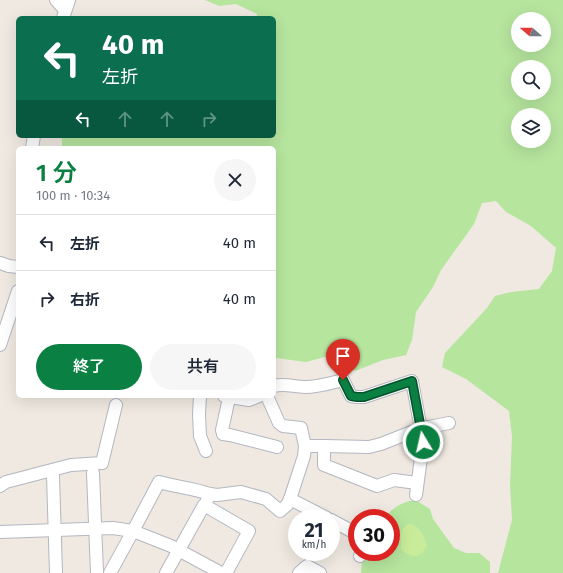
<!DOCTYPE html>
<html lang="ja">
<meta charset="utf-8">
<style>
body{margin:0;font-family:"Fira Sans","Noto Sans JP",sans-serif;background:#f6f6f7;color:#1f2937;height:100vh;display:flex;flex-direction:column;font-size:15px;white-space:nowrap}
*{box-sizing:border-box;margin:0}
p{font-size:13px;color:#747a83}
.icon{flex:none;width:22px;height:22px;fill:none;stroke:currentColor;stroke-width:2;stroke-linecap:round;stroke-linejoin:round}
.map{position:relative;flex:1;overflow:hidden}
.side{position:absolute;left:16px;top:146px;width:260px;height:252px;display:flex;flex-direction:column;background:#fff;border-radius:6px;box-shadow:0 4px 16px #0002}
.side>*{flex:none}
.banner{position:absolute;left:16px;top:16px;width:260px;height:122px;border-radius:6px;box-shadow:0 4px 16px #0002;background:#0b6e4f;color:#fff;overflow:hidden}
.needle{width:26px;rotate:290deg}
.fabs{position:absolute;left:511px;top:12px;display:grid;gap:8px}
.fabs a{display:grid;place-items:center;width:40px;height:40px;border-radius:50%;background:#fff;box-shadow:0 4px 16px #0002;font-size:20px}
.speed{position:absolute;left:288px;top:509px;display:flex;gap:8px;font-size:20px;font-weight:700;text-align:center}
.speed>*{display:grid;place-content:center;width:52px;height:52px;border-radius:50%;background:#fff;box-shadow:0 4px 16px #0002;line-height:1}
.speed small{font-size:10px;font-weight:400}
.speed .limit{border:6px solid #d22;background:#fff;color:#111}
.pin{position:absolute;display:grid;place-items:center;width:34px;height:34px;color:#fff;margin:-41px -17px;border-radius:50% 50% 50% 0;rotate:-45deg;box-shadow:0 0 4px #0007}
.pin .icon{rotate:45deg}
.me{position:absolute;width:44px;margin:-22px;rotate:351deg;stroke-linejoin:round;filter:drop-shadow(0 0 3px #0008)}
.turn{display:flex;align-items:center;gap:14px;height:84px;padding:0 20px;font-size:18px}
.turn .icon{width:52px;height:52px;stroke-width:2.5}
.turn b{display:block;font-size:28px;line-height:34px}
.lanes{display:flex;align-items:center;height:38px;padding:0 20px;background:#0003;justify-content:center;gap:20px;direction:ltr}
.lanes .off{opacity:.35}
.round{display:grid;place-items:center;flex:none;width:42px;height:42px;border-radius:21px;background:#f6f6f7}
.overview{display:flex;align-items:center;justify-content:space-between;height:68px;padding:0 20px}
h1{font-size:24px;font-weight:600;line-height:30px;color:#0b8043}
.primary-button{display:flex;gap:8px;margin-top:auto;padding:8px 20px}
.primary-button a{flex:1;height:46px;border-radius:24px;background:#0b8043;color:#fff;font-size:16px;font-weight:600;line-height:46px;text-align:center}
.primary-button a+a{background:#f6f6f7;color:#1f2937}
ul{padding:0;list-style:none}
li{display:flex;align-items:center;gap:12px;height:56px;padding:0 20px;border-top:1px solid #e0e1e3}
li div{flex:1}
li b{display:block;font-size:15px}
li em{font-style:normal}
.map>svg:first-child{display:block}
.green{fill:#b6e59e;fill-rule:evenodd}
.pitch{fill:#c9ec9a}
.lines{fill:none;stroke-linecap:round;stroke-linejoin:round}
.minor-casing{stroke:#b4b7c1;stroke-width:14}
.minor{stroke:#fff;stroke-width:12}
.route-casing{stroke:#07532c;stroke-width:10}
.route{stroke:#0b8043;stroke-width:7}
</style>
<div class="map">
<svg width="563" height="573" viewBox="0 0 563 573">
<rect width="100%" height="100%" fill="#efe9e1"/>
<g class="green">
<path d="M 205,0 L 563,0 L 563,573 L 498,573 L 512,520 L 510,486 L 512,436 L 509,411 L 466,379 L 442,367 L 445,353 L 487,308 L 495,296 L 511,292 L 539,289 L 552,271 L 556,248 L 531,226 L 506,212 L 496,201 L 482,203 L 474,224 L 441,270 L 433,287 L 416,312 L 412,340 L 406,355 L 383,360 L 355,371 L 332,355 L 306,362 L 276,358 L 274,357 L 274,148 L 62,148 L 62,136 L 274,136 L 274,18 L 257,18 L 257,14 L 236,4 L 219,6 ZM 518,19 L 544,19 L 544,45 L 518,45 ZM 518,67 L 544,67 L 544,93 L 518,93 ZM 518,115 L 544,115 L 544,141 L 518,141 Z"/>
<path d="M 409,501 L 417,501 L 430,509 L 433,519 L 454,548 L 466,553 L 479,553 L 490,562 L 490,573 L 361,573 L 362,560 L 367,552 L 391,552 L 391,518 L 385,518 C 391,509 399,504 409,501 Z"/>
</g>
<path class="pitch" d="M 410,524 C 421,527 424,536 427,546 C 420,558 412,559 401,549 L 401,534 L 402,530 L 406,525 Z"/>
<g class="lines">
<g class="minor-casing">
<g id="minor">
<path d="M 56,0 L 65,10"/>
<path d="M 63,18 L 69,0"/>
<path d="M 32,148 L 34,136"/>
<path d="M 0,263 L 9,266 L 18,267"/>
<path d="M 0,345 L 18,291"/>
<path d="M 274,386 C 285,383 294,387 305,387 C 318,387 331,383 343,380 L 351,396 L 357,397 L 364,397 L 412,381 L 420,424 L 419,429 L 423,443 L 416,495"/>
<path d="M 200,396 L 199,414 L 200,436 L 206,451"/>
<path d="M 224,396 L 249,400 L 259,396"/>
<path d="M 267,396 L 279,423 L 283,426 L 301,428 L 305,446"/>
<path d="M 229,398 L 222,430 L 223,434 L 230,435 L 277,447"/>
<path d="M 324,446 L 369,447 L 381,444 L 419,429 L 449,423"/>
<path d="M 93,473 L 97,573"/>
<path d="M 53,476 L 56,573"/>
<path d="M 0,486 L 6,482 L 71,465 L 102,463 L 116,405"/>
<path d="M 210,494 C 193,488 176,487 159,482 L 133,531 L 171,546 L 221,573"/>
<path d="M 207,500 L 210,494 L 217,495 L 241,492 L 266,499 L 280,511 L 287,505 L 290,499"/>
<path d="M 327,518 L 290,499 L 304,456 L 305,446 L 324,446 L 324,465 L 377,486 L 394,480 L 417,483"/>
<path d="M 331,520 L 357,534"/>
<path d="M 0,532 L 113,528 L 133,531 L 110,573"/>
<path d="M 360,556 L 362,552"/>
<path d="M 166,573 L 204,505 L 249,531 L 226,573"/>
<path d="M 299,573 L 307,566 L 320,573"/>
</g>
</g>
<use href="#minor" class="minor"/>
</g>
<g class="lines">
<g class="route-casing">
<path id="route" d="M 343,380 L 351,396 L 357,397 L 364,397 L 412,381 L 420,424 L 419,429 L 423,442"/>
</g>
<use href="#route" class="route"/>
</g>
</svg>
<div class="fabs">
<a><svg class="needle" viewBox="-14 -14 28 28"><path d="M0-13l5 13h-10z" fill="#e53935"/><path d="M0 13l5-13h-10z" fill="#747a83"/></svg></a>
<a><svg class="icon" aria-label="search" viewBox="0 0 24 24"><circle cx="10" cy="10" r="6"/><path d="M15 15l6 6"/></svg></a>
<a><svg class="icon" aria-label="layers" viewBox="0 0 24 24"><path d="M12 4l9 5-9 5-9-5zM3 14l9 5 9-5"/></svg></a>
</div>
<div class="speed"><div>21<small>km/h</small></div><div class="limit">30</div></div>
<div class="pin" style="left:343px;top:380px;background:#d93025"><svg class="icon" aria-label="arrive" viewBox="0 0 24 24"><path d="M6 21V4h12l-3 4 3 4H6"/></svg></div>
<svg class="me" style="left:423px;top:442px" viewBox="-20 -20 40 40"><circle r="17" fill="#0b8043" stroke="#fff" stroke-width="3"/><path d="M0-11L8 9 0 5-8 9z" fill="#fff"/></svg>
<div class="banner">
<div class="turn"><svg class="icon" aria-label="left" viewBox="0 0 24 24"><path d="M17 20v-9H6M10 6l-5 5 5 5"/></svg><div><b>40 m</b>左折</div></div>
<div class="lanes"><svg class="icon" aria-label="left" viewBox="0 0 24 24"><path d="M17 20v-9H6M10 6l-5 5 5 5"/></svg><svg class="icon off" aria-label="ahead" viewBox="0 0 24 24"><path d="M12 20V5M6 11l6-6 6 6"/></svg><svg class="icon off" aria-label="ahead" viewBox="0 0 24 24"><path d="M12 20V5M6 11l6-6 6 6"/></svg><svg class="icon off" aria-label="right" viewBox="0 0 24 24"><path d="M7 20v-9h11M14 6l5 5-5 5"/></svg></div>
</div>
<section class="side">
<div class="overview"><div><h1>1 分</h1><p>100 m · 10:34</p></div><a class="round"><svg class="icon" aria-label="close" viewBox="0 0 24 24"><path d="M6 6l12 12M18 6L6 18"/></svg></a></div>
<ul>
<li><svg class="icon" aria-label="left" viewBox="0 0 24 24"><path d="M17 20v-9H6M10 6l-5 5 5 5"/></svg><div><b>左折</b></div><em>40 m</em></li>
<li><svg class="icon" aria-label="right" viewBox="0 0 24 24"><path d="M7 20v-9h11M14 6l5 5-5 5"/></svg><div><b>右折</b></div><em>40 m</em></li>
</ul>
<div class="primary-button"><a>終了</a><a>共有</a></div>
</section>
</div>
